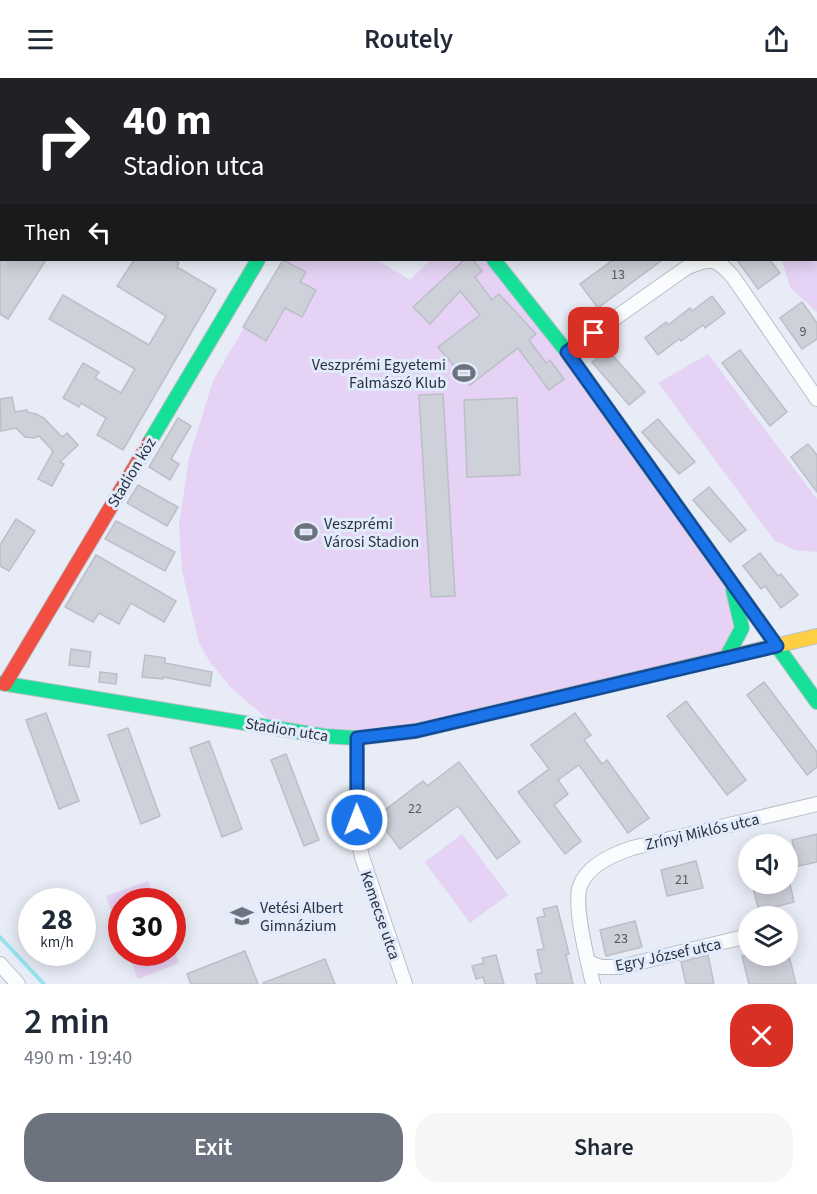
<!DOCTYPE html>
<meta charset="utf-8">
<style>
body{margin:0;font-family:"Source Sans 3",sans-serif;background:#f6f6f7;color:#1f2937;height:100vh;display:flex;flex-direction:column;font-size:22px;white-space:nowrap}
*{box-sizing:border-box;margin:0}
p{font-size:20px;color:#747a83}
.icon{flex:none;width:33px;height:33px;fill:none;stroke:currentColor;stroke-width:2;stroke-linecap:round;stroke-linejoin:round}
.map{position:relative;height:906px;overflow:hidden}
.sheet{display:flex;flex-direction:column;background:#fff;flex:1}
.sheet>*{flex:none}
.banner{position:absolute;left:0px;top:0px;width:818px;height:183px;box-shadow:0 3px 15px #0003;background:#202124;color:#fff;overflow:hidden}
.fabs{position:absolute;left:738px;top:756px;display:grid;gap:12px}
.fabs a{display:grid;place-items:center;width:60px;height:60px;border-radius:50%;background:#fff;box-shadow:0 3px 15px #0003;font-size:30px}
.speed{position:absolute;left:18px;top:810px;display:flex;gap:12px;font-size:30px;font-weight:700;text-align:center}
.speed>*{display:grid;place-content:center;width:78px;height:78px;border-radius:50%;background:#fff;box-shadow:0 3px 15px #0003;line-height:1}
.speed small{font-size:15px;font-weight:400}
.speed .limit{border:9px solid #d22;background:#fff;color:#111}
.pin{position:absolute;display:grid;place-items:center;width:51px;height:51px;color:#fff;margin:-26px;border-radius:12px;box-shadow:0 3px 9px #0006}
.me{position:absolute;width:66px;margin:-33px;rotate:359deg;stroke-linejoin:round;filter:drop-shadow(0 0 4px #0008)}
.turn{display:flex;align-items:center;gap:21px;height:126px;padding:0 24px;font-size:27px}
.turn .icon{width:78px;height:78px;stroke-width:2.5}
.turn b{display:block;font-size:42px;line-height:51px}
.then{display:flex;align-items:center;height:57px;padding:0 24px;background:#0003;gap:12px;font-size:22px}
.round{display:grid;place-items:center;flex:none;width:63px;height:63px;border-radius:24px;background:#f6f6f7}
.summary{display:flex;align-items:center;justify-content:space-between;height:102px;padding:0 24px}
h1{font-size:36px;font-weight:600;line-height:45px}
.cta{display:flex;gap:12px;margin-top:auto;padding:12px 24px}
.cta a{flex:1;height:69px;border-radius:24px;background:#6d737e;color:#fff;font-size:24px;font-weight:600;line-height:69px;text-align:center}
.cta a+a{background:#f6f6f7;color:#1f2937}
header{display:flex;justify-content:space-between;align-items:center;height:78px;padding:0 24px;background:#fff;font-size:27px;font-weight:600}
.map>svg:first-child{display:block}
.green{fill:#e5d2f4}
.lines{fill:none;stroke-linecap:round;stroke-linejoin:round}
.stream{stroke:#97e3ed;stroke-width:4}
.building{fill:#ced0da;stroke:#bcbec8;stroke-width:1.5}
.street-casing{stroke:#babfc8;stroke-width:16}
.fast-casing{stroke:#babfc8;stroke-width:16}
.slow-casing{stroke:#babfc8;stroke-width:16}
.jam-casing{stroke:#babfc8;stroke-width:16}
.street{stroke:#fbfcfe;stroke-width:14}
.fast{stroke:#16e098;stroke-width:14}
.slow{stroke:#ffcf43;stroke-width:14}
.jam{stroke:#f24e42;stroke-width:14}
.route-casing{stroke:#114b97;stroke-width:15}
.route{stroke:#1a73e8;stroke-width:10}
.labels{text-anchor:middle;stroke-width:6;stroke-linejoin:round;paint-order:stroke}
.number-label{font-size:14px;fill:#545a64}
.poi-label{font-size:16px;fill:#2b323d;stroke:#e1ebfc;text-anchor:start}
.street-label{font-size:16px;fill:#2b323d;stroke:#e1ebfc}
</style>
<header><svg class="icon" aria-label="menu" viewBox="0 0 24 24"><path d="M4 6h16M4 12h16M4 18h16"/></svg>Routely<svg class="icon" aria-label="share" viewBox="0 0 24 24"><path d="M12 15V3M7 8l5-5 5 5M5 13v7h14v-7"/></svg></header>
<div class="map">
<svg width="817" height="906" viewBox="0 0 817 906">
<rect width="100%" height="100%" fill="#e7ecf6"/>
<g class="green">
<path d="M 785,0 L 817,0 L 817,234 L 790,209 L 782,182 L 816,182 L 816,2 L 782,1 Z"/>
<path d="M 283,182 L 377,182 L 410,202 L 430,182 L 494,182 L 731,502 L 742,550 L 726,580 L 416,653 L 277,649 L 232,611 L 210,584 L 199,565 L 182,493 L 179,447 L 189,380 L 213,303 Z"/>
<path d="M 708,276 L 817,421 L 817,474 L 795,472 L 775,463 L 658,305 Z"/>
<path d="M 462,756 L 508,817 L 470,845 L 425,784 Z"/>
<path d="M 148,803 L 156,823 L 122,824 L 121,858 L 106,818 Z"/>
<path d="M 173,867 L 179,885 L 138,901 L 128,875 L 172,874 Z"/>
</g>
<g class="lines">
<path class="stream" d="M 0,859 L 44,906"/>
</g>
<g class="building">
<path d="M 2,182 L 46,182 L 8,241 L 0,236 L 0,185 Z"/>
<path d="M 134,182 L 174,182 L 179,185 L 177,189 L 216,212 L 123,372 L 97,357 L 106,340 L 81,325 L 79,329 L 63,320 L 83,285 L 99,294 L 95,300 L 121,315 L 135,291 L 49,241 L 63,217 L 149,267 L 166,238 L 117,208 Z"/>
<path d="M 283,182 L 306,194 L 300,204 L 316,212 L 302,239 L 285,230 L 266,263 L 243,249 Z"/>
<path d="M 464,182 L 473,182 L 482,193 L 475,199 L 492,222 L 499,216 L 536,256 L 529,262 L 546,285 L 550,282 L 564,301 L 549,312 L 518,270 L 470,307 L 438,269 L 480,237 L 460,213 L 430,246 L 413,229 Z"/>
<path d="M 613,182 L 662,182 L 598,230 L 580,206 Z"/>
<path d="M 737,182 L 770,182 L 780,195 L 758,211 Z"/>
<path d="M 712,218 L 725,235 L 705,250 L 703,247 L 681,263 L 679,261 L 658,277 L 645,260 L 666,244 L 668,247 L 690,230 L 692,233 Z"/>
<path d="M 802,224 L 817,245 L 817,261 L 802,271 L 780,240 Z"/>
<path d="M 608,272 L 645,314 L 629,327 L 592,284 Z"/>
<path d="M 740,272 L 787,334 L 770,348 L 722,285 Z"/>
<path d="M 443,316 L 455,518 L 431,519 L 419,317 Z"/>
<path d="M 12,319 L 15,334 L 27,332 L 27,334 L 36,336 L 44,340 L 62,359 L 67,355 L 78,367 L 60,384 L 64,386 L 52,408 L 38,401 L 53,373 L 39,358 L 34,360 L 25,359 L 16,350 L 1,353 L 0,321 Z"/>
<path d="M 517,320 L 520,397 L 467,399 L 464,322 Z"/>
<path d="M 178,340 L 191,348 L 171,381 L 179,386 L 170,402 L 149,389 Z"/>
<path d="M 658,341 L 695,384 L 679,396 L 642,354 Z"/>
<path d="M 808,366 L 817,377 L 817,414 L 791,379 Z"/>
<path d="M 138,407 L 178,429 L 167,448 L 127,425 Z"/>
<path d="M 709,409 L 746,452 L 730,464 L 693,422 Z"/>
<path d="M 16,441 L 35,453 L 9,493 L 0,488 L 0,467 Z"/>
<path d="M 116,443 L 175,474 L 165,493 L 105,461 Z"/>
<path d="M 760,475 L 778,498 L 781,496 L 798,517 L 781,530 L 765,508 L 761,511 L 743,488 Z"/>
<path d="M 96,477 L 176,523 L 164,544 L 131,525 L 119,546 L 99,535 L 93,544 L 65,529 Z"/>
<path d="M 71,571 L 91,574 L 89,589 L 69,587 Z"/>
<path d="M 145,577 L 165,580 L 165,585 L 212,594 L 210,608 L 163,599 L 163,601 L 142,599 Z"/>
<path d="M 100,594 L 117,596 L 116,606 L 99,604 Z"/>
<path d="M 764,604 L 817,674 L 817,689 L 807,697 L 747,617 Z"/>
<path d="M 686,623 L 746,702 L 727,717 L 667,638 Z"/>
<path d="M 46,635 L 79,723 L 59,731 L 26,642 Z"/>
<path d="M 575,635 L 591,657 L 584,662 L 602,686 L 607,682 L 649,740 L 628,755 L 579,687 L 558,702 L 568,716 L 554,727 L 581,763 L 565,776 L 518,714 L 549,691 L 531,667 Z"/>
<path d="M 128,650 L 160,738 L 141,746 L 108,657 Z"/>
<path d="M 209,663 L 242,751 L 222,759 L 190,670 Z"/>
<path d="M 286,676 L 319,762 L 304,768 L 271,682 Z"/>
<path d="M 459,684 L 520,764 L 497,781 L 458,728 L 400,771 L 376,739 L 423,703 L 427,708 Z"/>
<path d="M 817,756 L 817,784 L 798,788 L 792,762 Z"/>
<path d="M 696,783 L 703,810 L 667,818 L 661,792 Z"/>
<path d="M 752,806 L 790,806 L 794,824 L 759,833 Z"/>
<path d="M 557,828 L 569,876 L 566,877 L 573,906 L 537,906 L 535,896 L 542,895 L 537,872 L 544,871 L 537,840 L 545,838 L 543,831 Z"/>
<path d="M 635,843 L 642,869 L 606,878 L 600,852 Z"/>
<path d="M 245,873 L 258,906 L 191,906 L 187,896 Z"/>
<path d="M 496,877 L 504,906 L 485,906 L 483,899 L 476,901 L 472,888 L 484,885 L 482,880 Z"/>
<path d="M 708,877 L 714,906 L 686,906 L 681,884 Z"/>
<path d="M 742,878 L 789,878 L 796,906 L 749,906 Z"/>
<path d="M 325,881 L 335,906 L 264,906 L 263,905 Z"/>
</g>
<g class="lines">
<g class="street-casing">
<g id="street">
<path d="M 310,0 L 312,2"/>
<path d="M 553,0 L 554,2"/>
<path d="M 428,2 L 431,0"/>
<path d="M 567,274 L 686,190 C 710,179 715,179 733,199 L 817,321"/>
<path d="M 357,660 L 357,756 L 362,779 L 405,906"/>
<path d="M 588,884 L 601,889 L 620,889 L 748,858"/>
<path d="M 0,886 L 18,906"/>
<path d="M 593,906 C 588,884 573,828 580,808 C 587,788 614,776 632,770 L 817,726"/>
</g>
</g>
<g class="fast-casing">
<g id="fast">
<path d="M 494,182 L 567,274 L 817,624"/>
<path d="M 149,365 L 258,182"/>
<path d="M 726,580 L 742,550 L 733,512"/>
<path d="M 0,605 L 324,658 L 357,660 L 416,653 L 513,630"/>
</g>
</g>
<g class="slow-casing">
<path id="slow" d="M 513,630 L 817,558"/>
</g>
<g class="jam-casing">
<path id="jam" d="M 5,606 L 149,365"/>
</g>
<use href="#street" class="street"/>
<use href="#fast" class="fast"/>
<use href="#slow" class="slow"/>
<use href="#jam" class="jam"/>
</g>
<g class="lines">
<g class="route-casing">
<path id="route" d="M 357,742 L 357,660 L 416,653 L 777,568 L 567,274 L 594,255"/>
</g>
<use href="#route" class="route"/>
</g>
<defs>
<g id="stadium-bare" transform="scale(1.8)"><path d="M0-5a6.5 5 0 1 0 0 10a6.5 5 0 1 0 0-10ZM-3.5-1.8h7v3.6h-7Z" fill="#6d737e" stroke="#e1ebfc" stroke-width="2.5" paint-order="stroke"/></g>
<g id="school-bare" transform="scale(1.8)"><path d="M0-5L7-2L0 1L-7-2ZM-4 1L0 2.5L4 1V4Q0 6-4 4Z" fill="#6d737e" stroke="#e1ebfc" stroke-width="2.5" paint-order="stroke"/></g>
</defs>
<g fill-rule="evenodd">
<use href="#stadium-bare" x="464" y="295"/>
<use href="#stadium-bare" x="306" y="454"/>
<use href="#school-bare" x="242" y="838"/>
</g>
<g class="labels">
<g class="number-label">
<text x="618" y="201">13</text>
<text x="803" y="258">9</text>
<text x="415" y="735">22</text>
<text x="682" y="806">21</text>
<text x="621" y="865">23</text>
</g>
<g class="poi-label">
<text x="446" y="292" text-anchor="end">Veszprémi Egyetemi<tspan x="446" dy="18">Falmászó Klub</tspan></text>
<text x="324" y="451">Veszprémi<tspan x="324" dy="18">Városi Stadion</tspan></text>
<text x="260" y="835">Vetési Albert<tspan x="260" dy="18">Gimnázium</tspan></text>
</g>
<g class="street-label">
<text transform="translate(131 394) rotate(-59)" y="6">Stadion köz</text>
<text transform="translate(287 651) rotate(9)" y="6">Stadion utca</text>
<text transform="translate(702 753) rotate(-13)" y="6">Zrínyi Miklós utca</text>
<text transform="translate(381 837) rotate(71)" y="6">Kemecse utca</text>
<text transform="translate(668 876) rotate(-12)" y="6">Egry József utca</text>
</g>
</g>
</svg>
<div class="fabs">
<a><svg class="icon" aria-label="sound" viewBox="0 0 24 24"><path d="M4 9h4l5-4v14l-5-4H4zM17 9q2 3 0 6"/></svg></a>
<a><svg class="icon" aria-label="layers" viewBox="0 0 24 24"><path d="M12 4l9 5-9 5-9-5zM3 14l9 5 9-5"/></svg></a>
</div>
<div class="speed"><div>28<small>km/h</small></div><div class="limit">30</div></div>
<div class="pin" style="left:594px;top:255px;background:#d93025"><svg class="icon" aria-label="arrive" viewBox="0 0 24 24"><path d="M6 21V4h12l-3 4 3 4H6"/></svg></div>
<svg class="me" style="left:357px;top:742px" viewBox="-20 -20 40 40"><circle r="17" fill="#1a73e8" stroke="#fff" stroke-width="3"/><path d="M0-11L8 9 0 5-8 9z" fill="#fff"/></svg>
<div class="banner">
<div class="turn"><svg class="icon" aria-label="right" viewBox="0 0 24 24"><path d="M7 20v-9h11M14 6l5 5-5 5"/></svg><div><b>40 m</b>Stadion utca</div></div>
<div class="then">Then<svg class="icon" aria-label="left" viewBox="0 0 24 24"><path d="M17 20v-9H6M10 6l-5 5 5 5"/></svg></div>
</div>
</div>
<section class="sheet">
<div class="summary"><div><h1>2 min</h1><p>490 m · 19:40</p></div><a class="round" style="background:#d93025;color:#fff"><svg class="icon" aria-label="close" viewBox="0 0 24 24"><path d="M6 6l12 12M18 6L6 18"/></svg></a></div>
<div class="cta"><a>Exit</a><a>Share</a></div>
</section>
